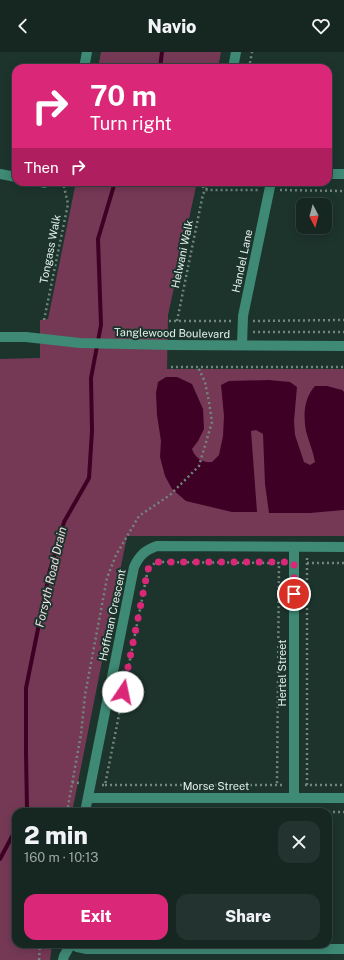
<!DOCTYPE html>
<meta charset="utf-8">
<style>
body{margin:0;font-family:"Public Sans",sans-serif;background:#23332f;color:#f1f3f6;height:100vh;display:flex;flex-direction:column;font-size:15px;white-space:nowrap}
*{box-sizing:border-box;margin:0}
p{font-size:13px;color:#9ea5a5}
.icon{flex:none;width:22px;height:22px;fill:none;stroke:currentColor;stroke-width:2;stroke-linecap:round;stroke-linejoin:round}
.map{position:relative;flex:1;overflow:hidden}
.drawer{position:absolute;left:12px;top:756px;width:320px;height:140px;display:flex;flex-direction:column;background:#162722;border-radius:12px;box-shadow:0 2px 10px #0003,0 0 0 1px #354440}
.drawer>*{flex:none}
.top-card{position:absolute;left:12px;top:12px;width:320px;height:122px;border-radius:12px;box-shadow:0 2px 10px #0003,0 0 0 1px #354440;background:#db2777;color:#fff;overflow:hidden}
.needle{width:26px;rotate:174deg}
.buttons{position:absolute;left:296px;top:146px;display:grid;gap:8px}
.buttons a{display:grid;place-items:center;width:36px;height:36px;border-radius:8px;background:#162722;box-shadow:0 2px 10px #0003,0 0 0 1px #354440;font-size:20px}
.pin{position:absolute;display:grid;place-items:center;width:34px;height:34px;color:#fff;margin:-17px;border:2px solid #fff;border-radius:50%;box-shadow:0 1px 4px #0007}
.me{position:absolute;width:44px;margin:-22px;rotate:11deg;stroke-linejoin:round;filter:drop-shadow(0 0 3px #0008)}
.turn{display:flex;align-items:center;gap:14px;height:84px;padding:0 12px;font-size:18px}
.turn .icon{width:52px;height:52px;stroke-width:2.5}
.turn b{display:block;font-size:28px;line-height:34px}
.then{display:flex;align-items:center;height:38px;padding:0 12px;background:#0003;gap:8px;font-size:15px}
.round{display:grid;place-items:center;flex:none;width:42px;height:42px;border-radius:12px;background:#23332f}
.head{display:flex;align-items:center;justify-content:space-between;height:68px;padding:0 12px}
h1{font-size:24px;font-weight:800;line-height:30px}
.action{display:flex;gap:8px;margin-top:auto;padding:8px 12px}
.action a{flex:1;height:46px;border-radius:12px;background:#db2777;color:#fff;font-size:16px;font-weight:800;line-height:46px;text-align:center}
.action a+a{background:#23332f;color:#f1f3f6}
header{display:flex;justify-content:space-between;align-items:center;height:52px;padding:0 12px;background:#162722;font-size:18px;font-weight:800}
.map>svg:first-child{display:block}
.green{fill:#753956}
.water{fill:#3e0125}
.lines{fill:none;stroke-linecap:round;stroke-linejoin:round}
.stream{stroke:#3e0125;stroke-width:4}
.path{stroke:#72857f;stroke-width:2.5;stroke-dasharray:2 3;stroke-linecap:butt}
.minor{stroke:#3e8a75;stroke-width:10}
.route{stroke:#db2777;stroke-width:7;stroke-dasharray:0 12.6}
.labels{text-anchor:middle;stroke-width:4;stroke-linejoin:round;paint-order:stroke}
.street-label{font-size:11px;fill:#e3f1ec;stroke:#1d342d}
.water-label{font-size:12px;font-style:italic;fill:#f5dce6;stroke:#1d342d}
</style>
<header><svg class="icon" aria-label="back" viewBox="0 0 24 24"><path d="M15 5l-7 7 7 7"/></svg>Navio<svg class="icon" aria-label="heart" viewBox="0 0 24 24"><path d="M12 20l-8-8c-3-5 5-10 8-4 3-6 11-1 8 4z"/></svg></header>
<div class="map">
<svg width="344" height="908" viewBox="0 0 344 908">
<rect width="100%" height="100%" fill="#1d342d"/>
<g class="green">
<path d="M 101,0 L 221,0 L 218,16 L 98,16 Z"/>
<path d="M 76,130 L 197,130 L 168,263 L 167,317 L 344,317 L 344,484 L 127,484 L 72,760 L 16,760 L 16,892 L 52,892 L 50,908 L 0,908 L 0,307 L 40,306 L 40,268 L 48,267 Z"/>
</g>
<path class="water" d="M 166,325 L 177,325 L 192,332 L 203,357 L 204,377 L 198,389 L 192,397 C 195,406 203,411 212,410 L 219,403 L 223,384 L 224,364 L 221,333 L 229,329 L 269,328 L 290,330 L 297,335 L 294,369 L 295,383 L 304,410 L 310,413 L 315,410 C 313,399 309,390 306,379 C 303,363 304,346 315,334 L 327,334 L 342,338 L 344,340 L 344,458 L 310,461 L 269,461 L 265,432 L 263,382 L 256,378 L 251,379 L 257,460 L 232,460 L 186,449 L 172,437 L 165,424 L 160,405 L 161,389 L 157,363 L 156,341 L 158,330 Z"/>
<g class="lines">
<g class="stream">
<path d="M 160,16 L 162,0"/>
<path d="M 25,760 L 27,756 L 26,701 L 26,636 L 50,518 L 64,470 L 89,426 L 92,379 L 91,326 L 101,273 L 98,187 L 115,130"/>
<path d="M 0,807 L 16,777"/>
</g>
<g class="path">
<path d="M 249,16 L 252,0"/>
<path d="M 200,130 L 205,138 L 259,138"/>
<path d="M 280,138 L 344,139"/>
<path d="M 44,268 L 68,152 L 63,130"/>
<path d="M 169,269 L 232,269"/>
<path d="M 177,269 L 203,142 L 211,130"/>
<path d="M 253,269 L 344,268"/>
<path d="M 213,280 L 232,280"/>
<path d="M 253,280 L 344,280"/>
<path d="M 171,315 L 344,315"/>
<path d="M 307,511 L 344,511"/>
<path d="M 72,730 L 79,731"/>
<path d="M 102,733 L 105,733 L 148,517 L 156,510 L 279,511 L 277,733"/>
<path d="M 105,733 L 284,733"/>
<path d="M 305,733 L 344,733"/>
<path d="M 307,733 L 307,505"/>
<path d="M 278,759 L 324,760"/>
<path d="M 67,760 L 81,682 L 85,643 L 94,595 L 107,526 L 116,503 L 139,464 L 170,443 L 199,414 L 212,370 L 209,350 L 205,330 L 198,315"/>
<path d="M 194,760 L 263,759"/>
<path d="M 328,760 L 344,760"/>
<path d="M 39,908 L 40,892"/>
</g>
<g class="minor">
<path d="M 84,16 L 87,0"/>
<path d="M 233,16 L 236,0"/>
<path d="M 0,122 L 16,125"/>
<path d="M 328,122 L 344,122"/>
<path d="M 40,130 L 44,131 L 46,130"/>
<path d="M 0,285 L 26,285 L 80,291 L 170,293 L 344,294"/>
<path d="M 242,293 L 243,264 L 271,130"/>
<path d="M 88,746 L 344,746"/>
<path d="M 294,746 L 294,495"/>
<path d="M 85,760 L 134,515 C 139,504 145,498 157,494 L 344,495"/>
<path d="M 73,892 L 77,895 L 87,897 L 344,897"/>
<path d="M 63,908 L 64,904 L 71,892"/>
</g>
</g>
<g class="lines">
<path class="route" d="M 123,640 L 148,517 L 156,510 L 294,510 L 294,542"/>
</g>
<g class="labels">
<g class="street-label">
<text transform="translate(50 197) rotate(-79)" y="4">Tongass Walk</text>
<text transform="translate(182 202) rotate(-78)" y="4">Helwani Walk</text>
<text transform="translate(242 209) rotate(-78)" y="4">Handel Lane</text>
<text transform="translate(172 281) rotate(1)" y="4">Tanglewood Boulevard</text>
<text transform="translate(112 563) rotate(-78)" y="4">Hoffman Crescent</text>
<text transform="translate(282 621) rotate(-90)" y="4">Hertel Street</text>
<text x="216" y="738">Morse Street</text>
</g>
<g class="water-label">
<text transform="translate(51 525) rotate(-77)" y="4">Forsyth Road Drain</text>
</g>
</g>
</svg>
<div class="buttons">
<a><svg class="needle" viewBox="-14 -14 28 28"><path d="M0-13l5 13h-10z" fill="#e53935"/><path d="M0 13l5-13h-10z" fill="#9ea5a5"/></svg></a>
</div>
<div class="pin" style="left:294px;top:542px;background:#d93025"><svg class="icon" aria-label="arrive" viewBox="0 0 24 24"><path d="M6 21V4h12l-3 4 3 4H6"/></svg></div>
<svg class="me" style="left:123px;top:640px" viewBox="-20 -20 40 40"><circle r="19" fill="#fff"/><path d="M0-13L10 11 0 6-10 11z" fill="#db2777"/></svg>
<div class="top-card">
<div class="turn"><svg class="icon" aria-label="right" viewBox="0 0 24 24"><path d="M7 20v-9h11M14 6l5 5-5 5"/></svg><div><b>70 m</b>Turn right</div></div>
<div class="then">Then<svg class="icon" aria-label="right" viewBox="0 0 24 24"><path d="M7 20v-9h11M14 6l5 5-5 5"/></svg></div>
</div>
<section class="drawer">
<div class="head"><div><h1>2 min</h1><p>160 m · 10:13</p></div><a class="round"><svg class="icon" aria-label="close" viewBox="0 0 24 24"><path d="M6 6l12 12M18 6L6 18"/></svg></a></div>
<div class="action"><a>Exit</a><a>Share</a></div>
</section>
</div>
